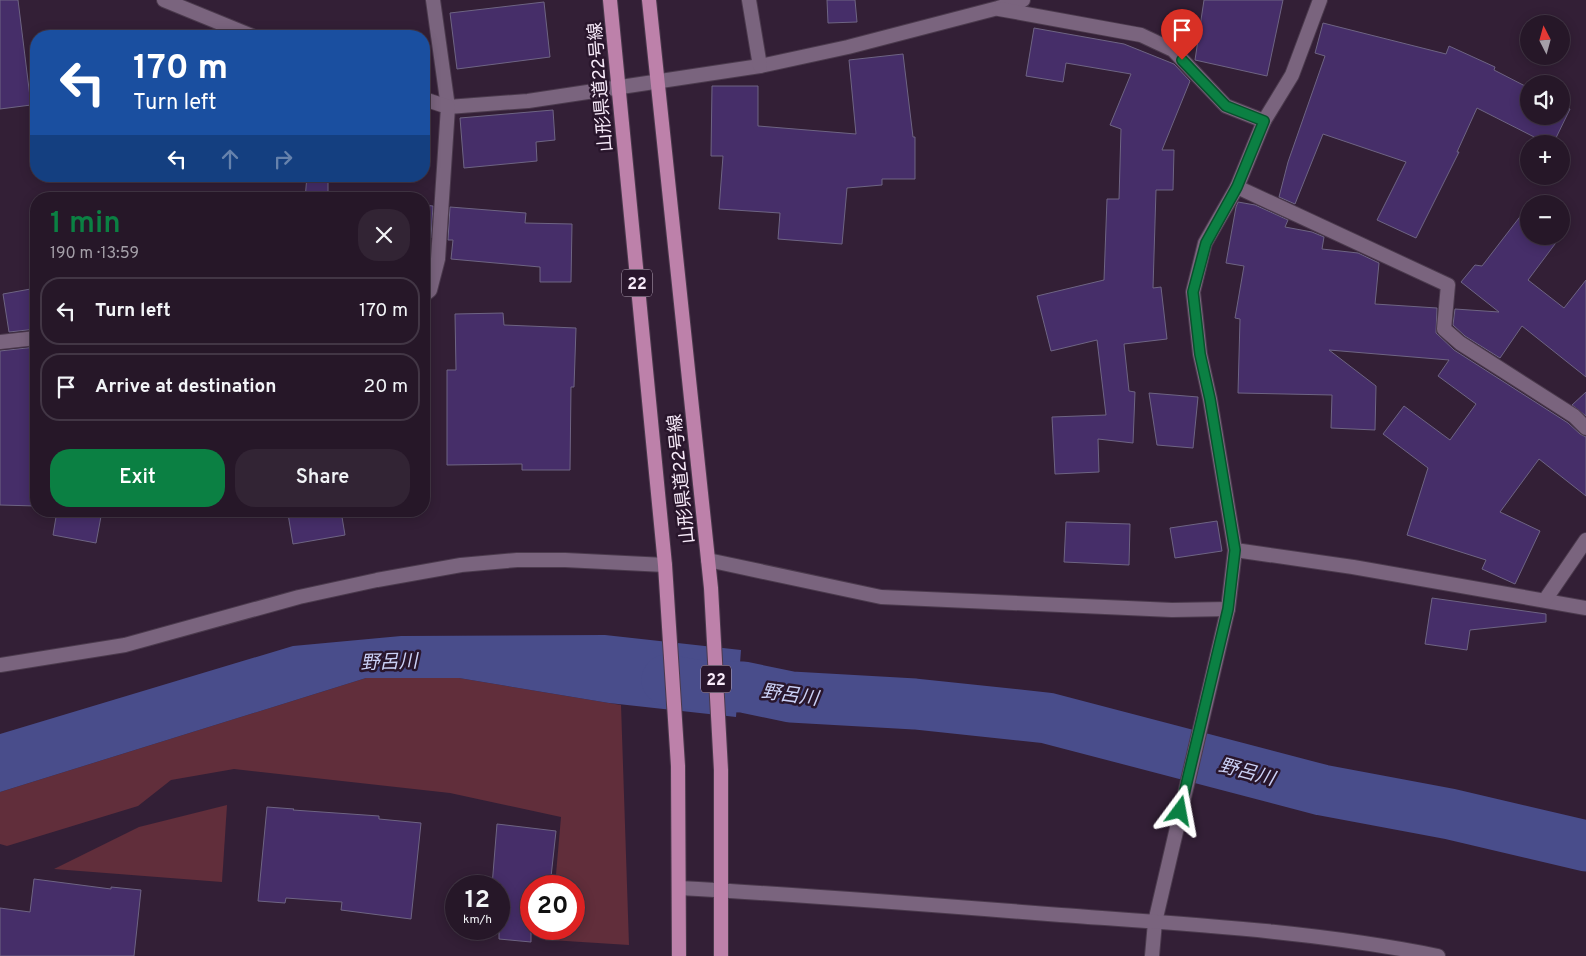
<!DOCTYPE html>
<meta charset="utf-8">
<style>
body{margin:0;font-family:Overpass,"Noto Sans JP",sans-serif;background:#322434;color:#f1f3f6;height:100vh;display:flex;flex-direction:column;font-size:19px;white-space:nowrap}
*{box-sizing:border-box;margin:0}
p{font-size:16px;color:#a49fa8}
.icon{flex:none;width:28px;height:28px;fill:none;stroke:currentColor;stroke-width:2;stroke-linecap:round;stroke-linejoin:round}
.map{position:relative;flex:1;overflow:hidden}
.drawer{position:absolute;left:30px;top:192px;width:400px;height:325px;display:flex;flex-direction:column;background:#261728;border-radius:20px;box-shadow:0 2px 12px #0003,0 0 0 1px #423645}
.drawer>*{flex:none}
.banner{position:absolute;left:30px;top:30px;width:400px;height:152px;border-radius:20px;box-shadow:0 2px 12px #0003,0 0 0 1px #423645;background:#1a4fa0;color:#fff;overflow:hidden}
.needle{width:32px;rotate:354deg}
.buttons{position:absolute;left:1520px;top:15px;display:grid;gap:10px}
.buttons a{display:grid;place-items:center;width:50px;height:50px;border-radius:50%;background:#261728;box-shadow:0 2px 12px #0003,0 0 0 1px #423645;font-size:25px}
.speed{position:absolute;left:445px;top:875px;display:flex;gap:10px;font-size:25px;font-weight:700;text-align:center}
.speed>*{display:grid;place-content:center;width:65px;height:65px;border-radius:50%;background:#261728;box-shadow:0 2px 12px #0003,0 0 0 1px #423645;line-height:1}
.speed small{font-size:12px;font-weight:400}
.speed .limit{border:8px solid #d22;background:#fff;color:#111}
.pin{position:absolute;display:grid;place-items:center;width:42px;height:42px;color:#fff;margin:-51px -21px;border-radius:50% 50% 50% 0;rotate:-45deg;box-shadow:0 0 5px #0007}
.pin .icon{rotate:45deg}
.me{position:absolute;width:55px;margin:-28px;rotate:13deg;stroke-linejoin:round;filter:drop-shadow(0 0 4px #0008)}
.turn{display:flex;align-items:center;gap:18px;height:105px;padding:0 20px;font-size:22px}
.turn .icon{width:65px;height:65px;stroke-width:2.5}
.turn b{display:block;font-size:35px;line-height:42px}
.lanes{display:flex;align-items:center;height:48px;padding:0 20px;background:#0003;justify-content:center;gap:25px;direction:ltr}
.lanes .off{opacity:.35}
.round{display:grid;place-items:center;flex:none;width:52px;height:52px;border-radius:20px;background:#322434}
.head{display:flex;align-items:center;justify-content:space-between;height:85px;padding:0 20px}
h1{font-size:30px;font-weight:600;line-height:38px;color:#0b8043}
.action{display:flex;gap:10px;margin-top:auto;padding:10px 20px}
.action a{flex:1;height:58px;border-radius:20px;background:#0b8043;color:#fff;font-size:20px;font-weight:600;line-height:58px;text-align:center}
.action a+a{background:#322434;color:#f1f3f6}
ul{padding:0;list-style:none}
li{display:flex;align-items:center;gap:15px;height:68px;margin:0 10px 8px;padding:0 10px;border:2px solid #423645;border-radius:20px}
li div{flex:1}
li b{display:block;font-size:19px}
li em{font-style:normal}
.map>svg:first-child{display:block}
.green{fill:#612e3b}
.water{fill:#494d8b}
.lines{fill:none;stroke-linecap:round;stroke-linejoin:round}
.river{stroke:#494d8b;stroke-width:51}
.building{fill:#462e69;stroke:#6e6483}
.service-casing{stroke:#4b3a4d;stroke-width:16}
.minor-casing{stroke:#4b3a4d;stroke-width:16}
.primary-casing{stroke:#4b3a4d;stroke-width:16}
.service{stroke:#7a647e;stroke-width:14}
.minor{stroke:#7a647e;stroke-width:14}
.primary{stroke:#bd81aa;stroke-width:14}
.route-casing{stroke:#07532c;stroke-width:12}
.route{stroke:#0b8043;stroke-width:9}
.labels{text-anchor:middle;stroke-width:5;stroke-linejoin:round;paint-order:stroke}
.shield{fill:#29162c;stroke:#b9aabc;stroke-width:1}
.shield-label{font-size:16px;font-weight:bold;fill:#f7eaf9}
.street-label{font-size:18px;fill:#f7eaf9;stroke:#29162c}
.water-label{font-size:19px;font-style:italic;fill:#cbd1f6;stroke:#29162c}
</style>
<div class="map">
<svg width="1586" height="956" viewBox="0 0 1586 956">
<rect width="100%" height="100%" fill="#331f36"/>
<g class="green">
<path d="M 366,678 L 459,678 L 621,705 L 629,945 L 550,940 L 551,929 L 574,929 L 574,886 L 555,886 L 561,817 L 450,793 L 234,769 L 171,780 L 138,806 L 7,846 L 0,844 L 0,792 Z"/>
<path d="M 227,805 L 222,882 L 54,869 L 139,827 Z"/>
</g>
<path class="water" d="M 605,635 L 741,650 L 736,717 L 609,703 L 459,678 L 366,678 L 0,792 L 0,734 L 293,646 L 401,636 Z"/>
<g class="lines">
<path class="river" d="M 667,680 L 701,686 L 743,687 L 791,697 L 915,704 L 1047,718 L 1322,790 L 1450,814 L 1586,846"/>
</g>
<g class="building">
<path d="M 0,0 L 18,0 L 31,105 L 0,109 Z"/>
<path d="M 827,0 L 855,0 L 857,22 L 828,23 Z"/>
<path d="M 1204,0 L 1283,0 L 1267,76 L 1195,60 Z"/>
<path d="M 544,2 L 550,57 L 457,69 L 450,13 Z"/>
<path d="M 1323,23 L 1446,54 L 1449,46 L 1495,67 L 1494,70 L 1529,88 L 1529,116 L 1561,116 L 1561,104 L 1570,109 L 1553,144 L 1548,144 L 1477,108 L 1457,152 L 1459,152 L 1416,238 L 1377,220 L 1406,162 L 1323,134 L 1295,204 L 1279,197 L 1288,162 L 1325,56 L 1315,53 Z"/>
<path d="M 1034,28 L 1124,44 L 1174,64 L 1190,81 L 1162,150 L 1174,150 L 1173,190 L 1156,190 L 1153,288 L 1161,287 L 1167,339 L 1124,344 L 1129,391 L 1135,392 L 1133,443 L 1098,439 L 1099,472 L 1055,474 L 1052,417 L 1106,415 L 1097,340 L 1051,351 L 1037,296 L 1104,280 L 1107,199 L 1119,199 L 1121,129 L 1110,125 L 1131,74 L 1066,63 L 1063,82 L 1026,76 Z"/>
<path d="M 903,54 L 913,137 L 915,137 L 915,179 L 882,179 L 882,185 L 847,188 L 842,244 L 778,239 L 780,213 L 719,209 L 723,156 L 711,156 L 712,86 L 758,86 L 758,126 L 856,134 L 849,60 Z"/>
<path d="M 553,110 L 555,140 L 536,142 L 537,161 L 464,168 L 460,118 Z"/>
<path d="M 307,176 L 328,176 L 328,199 L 305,199 Z"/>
<path d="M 1238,202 L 1255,205 L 1288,220 L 1285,227 L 1312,232 L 1324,237 L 1322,249 L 1358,253 L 1379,263 L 1375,304 L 1437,308 L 1436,333 L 1454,350 L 1568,423 L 1580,434 L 1586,437 L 1586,496 L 1539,459 L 1500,512 L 1540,531 L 1515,584 L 1482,569 L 1486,560 L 1407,535 L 1428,468 L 1383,434 L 1404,406 L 1450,440 L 1476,404 L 1438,376 L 1449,360 L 1329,350 L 1376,386 L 1375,430 L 1331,428 L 1332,395 L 1238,393 L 1240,319 L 1235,318 L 1244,266 L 1226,263 L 1236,207 Z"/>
<path d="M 424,205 L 433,206 L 431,238 L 424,238 Z"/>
<path d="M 1529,205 L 1529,236 L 1561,236 L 1528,280 L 1564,308 L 1586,280 L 1586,377 L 1522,326 L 1500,358 L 1465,336 L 1453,325 L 1455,309 L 1499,312 L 1461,282 L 1475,265 L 1482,266 Z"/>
<path d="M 450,207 L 526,213 L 525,223 L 572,224 L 571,282 L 540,282 L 540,267 L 451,259 L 453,240 L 448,240 Z"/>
<path d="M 36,288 L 36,329 L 9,332 L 3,294 Z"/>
<path d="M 503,313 L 504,325 L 576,328 L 574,387 L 571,387 L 570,470 L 522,470 L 522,464 L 447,465 L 447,370 L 456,370 L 455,314 Z"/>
<path d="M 36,347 L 36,506 L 0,505 L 0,351 Z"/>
<path d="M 1586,392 L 1586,416 L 1572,405 Z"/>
<path d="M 1149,393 L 1198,397 L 1193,448 L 1157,445 Z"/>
<path d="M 57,511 L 102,511 L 96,543 L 53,535 Z"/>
<path d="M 302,511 L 341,511 L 345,535 L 293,544 L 288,514 Z"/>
<path d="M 1217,521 L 1222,551 L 1175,558 L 1170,528 Z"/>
<path d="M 1066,522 L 1130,524 L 1129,565 L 1064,562 Z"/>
<path d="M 1432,598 L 1546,614 L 1546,622 L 1470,630 L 1467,650 L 1425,644 Z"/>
<path d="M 267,807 L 294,809 L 293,810 L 379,816 L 379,819 L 421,823 L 411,919 L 341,910 L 342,902 L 286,898 L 285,903 L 258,901 Z"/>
<path d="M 497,824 L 556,831 L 550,886 L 531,886 L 531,942 L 499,939 L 499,886 L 492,886 Z"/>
<path d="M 34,879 L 111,889 L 111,887 L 141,890 L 134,956 L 0,956 L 0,908 L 30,912 Z"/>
</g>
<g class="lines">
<g class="service-casing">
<g id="service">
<path d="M 164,0 L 252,36"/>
<path d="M 433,0 L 448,107 L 528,101 L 760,66 L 848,47 L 998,8 L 1023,0"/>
<path d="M 749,0 L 760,66"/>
<path d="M 999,9 L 1141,35 L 1173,50 L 1226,106 L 1264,121"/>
<path d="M 424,99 L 448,107 L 438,259 L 430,290 L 424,295"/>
<path d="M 1237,187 L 1448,285 L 1444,329 L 1460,343 L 1574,416 L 1586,428"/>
<path d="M 0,342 L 36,338"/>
<path d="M 1235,550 L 1353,567 L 1586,608"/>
<path d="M 708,560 L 881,597 L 1172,610 L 1228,609"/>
<path d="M 1545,600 L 1586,540"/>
<path d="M 0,665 L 125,645 L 299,597 L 377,580 L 461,565 L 517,560 L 565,560 L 665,565"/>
<path d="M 1152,956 L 1155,922 L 1228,609 L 1235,550 L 1210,399 L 1200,354 L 1193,292 L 1205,243 L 1237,187 L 1264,121 L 1292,75 L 1320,0"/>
</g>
</g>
<g class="minor-casing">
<path id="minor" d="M 679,888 C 806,895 934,905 1061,915 C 1185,924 1316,931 1438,956"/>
</g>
<g class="primary-casing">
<g id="primary">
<path d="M 610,0 L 665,565 L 678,766 L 679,956"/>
<path d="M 649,0 L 711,588 L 721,770 L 721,956"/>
</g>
</g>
<use href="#service" class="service"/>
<use href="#minor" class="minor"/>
<use href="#primary" class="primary"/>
</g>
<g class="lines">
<g class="route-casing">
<path id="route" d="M 1180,811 L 1228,609 L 1235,550 L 1210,399 L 1200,354 L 1193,292 L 1206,243 L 1237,187 L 1264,121 L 1226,106 L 1182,60"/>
</g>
<use href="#route" class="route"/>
</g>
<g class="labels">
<g class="shield">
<rect x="622" y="269.5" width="30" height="27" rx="4"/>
<rect x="701" y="665.5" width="30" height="27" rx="4"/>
</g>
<g class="shield-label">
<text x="637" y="289">22</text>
<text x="716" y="685">22</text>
</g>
<g class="street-label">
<text transform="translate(600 87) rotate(-95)" y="6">山形県道22号線</text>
<text transform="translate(681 479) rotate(-96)" y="6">山形県道22号線</text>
</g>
<g class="water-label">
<text transform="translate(389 661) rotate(-2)" y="7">野呂川</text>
<text transform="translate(790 694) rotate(8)" y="7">野呂川</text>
<text transform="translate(1247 771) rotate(15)" y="7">野呂川</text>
</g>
</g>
</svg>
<div class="buttons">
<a><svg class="needle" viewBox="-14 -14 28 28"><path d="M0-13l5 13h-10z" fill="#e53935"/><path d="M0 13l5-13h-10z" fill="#a49fa8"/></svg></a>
<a><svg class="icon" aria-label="sound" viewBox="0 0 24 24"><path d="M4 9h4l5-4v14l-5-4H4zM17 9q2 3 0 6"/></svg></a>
<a>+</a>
<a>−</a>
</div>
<div class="speed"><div>12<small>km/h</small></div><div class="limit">20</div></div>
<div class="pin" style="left:1182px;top:60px;background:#d93025"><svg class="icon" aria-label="arrive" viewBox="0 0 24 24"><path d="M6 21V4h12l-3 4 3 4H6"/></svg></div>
<svg class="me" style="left:1180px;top:811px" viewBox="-20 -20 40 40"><path d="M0-17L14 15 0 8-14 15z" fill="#0b8043" stroke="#fff" stroke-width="4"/></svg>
<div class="banner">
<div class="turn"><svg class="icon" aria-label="left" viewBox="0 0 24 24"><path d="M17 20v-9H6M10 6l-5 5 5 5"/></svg><div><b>170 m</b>Turn left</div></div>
<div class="lanes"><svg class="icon" aria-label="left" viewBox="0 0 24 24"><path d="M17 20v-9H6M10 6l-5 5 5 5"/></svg><svg class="icon off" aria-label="ahead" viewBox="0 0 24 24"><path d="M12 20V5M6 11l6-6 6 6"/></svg><svg class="icon off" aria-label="right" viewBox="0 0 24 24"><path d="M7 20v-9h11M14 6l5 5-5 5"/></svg></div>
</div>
<section class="drawer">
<div class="head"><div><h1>1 min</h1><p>190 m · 13:59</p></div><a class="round"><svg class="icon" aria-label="close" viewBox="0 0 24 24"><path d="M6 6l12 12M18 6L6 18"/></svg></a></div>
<ul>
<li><svg class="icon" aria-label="left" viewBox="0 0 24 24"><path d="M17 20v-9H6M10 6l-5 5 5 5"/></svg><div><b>Turn left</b></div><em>170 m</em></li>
<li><svg class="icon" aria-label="arrive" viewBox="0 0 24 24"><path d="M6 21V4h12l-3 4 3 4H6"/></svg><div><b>Arrive at destination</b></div><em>20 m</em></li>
</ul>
<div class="action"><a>Exit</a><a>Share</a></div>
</section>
</div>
